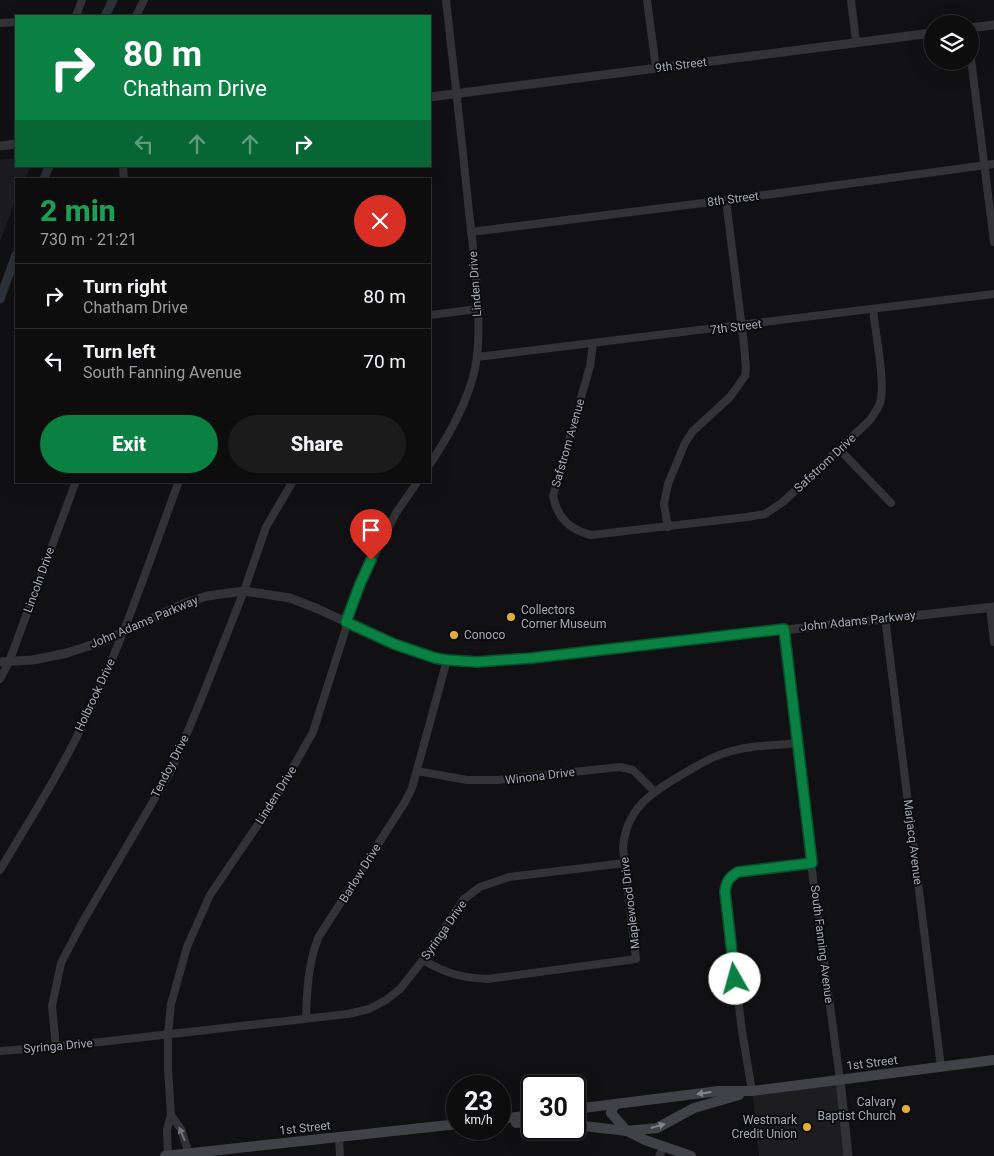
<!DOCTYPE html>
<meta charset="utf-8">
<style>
body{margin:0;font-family:Roboto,sans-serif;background:#1b1b1c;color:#f1f3f6;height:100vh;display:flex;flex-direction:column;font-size:19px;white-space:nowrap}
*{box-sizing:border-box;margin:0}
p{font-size:16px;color:#9a9c9e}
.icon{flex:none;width:28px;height:28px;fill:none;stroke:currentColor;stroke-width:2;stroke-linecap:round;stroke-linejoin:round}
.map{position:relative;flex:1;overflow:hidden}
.panel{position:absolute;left:15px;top:178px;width:416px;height:305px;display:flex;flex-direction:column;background:#0d0d0e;border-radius:0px;box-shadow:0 5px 20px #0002,0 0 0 1px #2d2d2e}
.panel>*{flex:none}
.guide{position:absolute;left:15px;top:15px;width:416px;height:152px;border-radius:0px;box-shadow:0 5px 20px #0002,0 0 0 1px #2d2d2e;background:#0b8043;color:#fff;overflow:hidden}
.fabs{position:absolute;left:924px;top:15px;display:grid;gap:10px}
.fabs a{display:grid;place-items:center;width:55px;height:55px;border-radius:50%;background:#0d0d0e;box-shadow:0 5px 20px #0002,0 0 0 1px #2d2d2e;font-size:25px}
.speed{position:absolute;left:446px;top:1075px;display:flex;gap:10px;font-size:25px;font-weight:700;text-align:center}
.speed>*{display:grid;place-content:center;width:65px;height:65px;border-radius:50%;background:#0d0d0e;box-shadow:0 5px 20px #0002,0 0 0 1px #2d2d2e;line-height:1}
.speed small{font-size:12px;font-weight:400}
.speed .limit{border:2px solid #111;border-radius:8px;background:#fff;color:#111}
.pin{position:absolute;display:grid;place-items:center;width:42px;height:42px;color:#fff;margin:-51px -21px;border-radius:50% 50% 50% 0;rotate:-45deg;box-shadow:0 0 5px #0007}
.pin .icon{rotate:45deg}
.me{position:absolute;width:55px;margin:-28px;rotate:353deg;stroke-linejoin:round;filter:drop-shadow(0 0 4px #0008)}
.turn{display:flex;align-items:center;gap:18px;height:105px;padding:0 25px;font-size:22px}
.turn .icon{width:65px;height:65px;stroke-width:2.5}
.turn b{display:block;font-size:35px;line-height:42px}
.lanes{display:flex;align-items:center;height:48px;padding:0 25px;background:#0003;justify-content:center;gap:25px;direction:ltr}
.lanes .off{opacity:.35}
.round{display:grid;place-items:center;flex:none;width:52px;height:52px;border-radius:26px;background:#1b1b1c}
.overview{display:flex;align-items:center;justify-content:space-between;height:85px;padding:0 25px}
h1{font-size:30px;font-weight:800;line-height:38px;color:#1e9e55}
.button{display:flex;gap:10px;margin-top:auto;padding:10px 25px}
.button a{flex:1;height:58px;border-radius:30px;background:#0b8043;color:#fff;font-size:20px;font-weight:800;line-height:58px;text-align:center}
.button a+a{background:#1b1b1c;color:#f1f3f6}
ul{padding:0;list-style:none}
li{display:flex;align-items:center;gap:15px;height:65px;padding:0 25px;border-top:1px solid #2d2d2e}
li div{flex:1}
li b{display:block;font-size:19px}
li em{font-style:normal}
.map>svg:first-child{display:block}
.built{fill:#1d1d20}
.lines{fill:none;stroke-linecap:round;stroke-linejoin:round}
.canal{stroke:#2c333a;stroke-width:9}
.minor{stroke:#333337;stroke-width:8}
.tertiary{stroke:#333337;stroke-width:9}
.secondary{stroke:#414247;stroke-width:10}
.oneway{fill:#81848d}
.oneway2{fill:#71737b}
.route-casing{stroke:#07532c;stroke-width:12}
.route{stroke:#0b8043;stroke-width:9}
.poi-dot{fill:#e4ad38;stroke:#0c0c0e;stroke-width:2}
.labels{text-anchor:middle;stroke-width:4;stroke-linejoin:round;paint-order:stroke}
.street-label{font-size:12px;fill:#a4a8b2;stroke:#0c0c0e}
.poi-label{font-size:12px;fill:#a4a8b2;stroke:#0c0c0e;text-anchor:start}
</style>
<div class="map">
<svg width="994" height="1156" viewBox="0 0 994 1156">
<rect width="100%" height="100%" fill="#111113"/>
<g class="built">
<path d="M 16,158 L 16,166 L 31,166 L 25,179 L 16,179 L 16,198 L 0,242 L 0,160 Z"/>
<path d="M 840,1080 L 848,1156 L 759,1156 L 752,1087 Z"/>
</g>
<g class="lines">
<g class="canal">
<path d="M 105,16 L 113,0"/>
<path d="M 44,179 L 49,166"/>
<path d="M 0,299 L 16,255"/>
</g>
<g class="minor">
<path d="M 647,0 L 656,68"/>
<path d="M 851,0 L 856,42"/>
<path d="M 76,16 L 82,0"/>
<path d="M 136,16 L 144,0"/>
<path d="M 0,23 L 16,22"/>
<path d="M 970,51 L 994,242"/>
<path d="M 123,166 L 124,179"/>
<path d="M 471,232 L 735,199 L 994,164"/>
<path d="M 430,315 L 478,309"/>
<path d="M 593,344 L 590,366 L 553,496 C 557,517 570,530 591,535 L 747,517 L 765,514 L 783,502 L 870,420 C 873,415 878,409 880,403 C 886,383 875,332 873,309"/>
<path d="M 477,357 L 994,294"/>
<path d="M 839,449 L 891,503"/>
<path d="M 430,464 C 450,434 473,393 477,356 C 482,312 474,257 469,212 C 462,141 454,71 446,0"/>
<path d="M 668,527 L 664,504 L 668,484 L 685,443 L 693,431 L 730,397 L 745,376 L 746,369 L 744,345 L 726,200"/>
<path d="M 990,607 L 994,642"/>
<path d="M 885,618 L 941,1067"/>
<path d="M 784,629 L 811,863 L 840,1080"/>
<path d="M 0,679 L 9,662 L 76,481"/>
<path d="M 417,771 L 467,780 L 497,780 L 620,767 L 633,770 L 654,791"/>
<path d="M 0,870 C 29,821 60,773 84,722 C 122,644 149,562 179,481"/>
<path d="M 423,960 C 445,973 462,978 488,979 L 636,959 L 623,848 C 626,808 652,792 683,774 C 697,766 710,757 725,753 C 747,745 774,746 797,743"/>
<path d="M 306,1018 C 307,989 308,966 318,938 L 405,802 L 412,788 L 447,660"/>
<path d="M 56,1047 L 52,1006 L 61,963 L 82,923 L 172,769 L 200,702 L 244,591 L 266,527 L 293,481"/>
<path d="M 0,1051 L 56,1047 L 348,1014 L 369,1009 L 386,1000 L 400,989 L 423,960 L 464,899 L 480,887 L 509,877 L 625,863"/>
<path d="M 752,1091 L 742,1031 L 725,892 C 726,882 729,877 738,872 L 811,863"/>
<path d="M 171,1115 L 181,1129 L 189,1154"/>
<path d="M 339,1137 L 340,1156"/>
<path d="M 168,1156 L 167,1130 L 171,1115 L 168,1069 L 168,1034 L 171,1004 L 187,947 L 210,895 L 274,801 L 313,732 L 360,584 L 396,513 L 418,481"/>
<path d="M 659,1156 L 664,1146"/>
</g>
<g class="tertiary">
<path d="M 970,28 L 994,25"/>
<path d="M 430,97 L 932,33"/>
<path d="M 0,146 L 16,144"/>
<path d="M 0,662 L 33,660 L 67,653 L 104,641 L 183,604 L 207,596 L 244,591 L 290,598 L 318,609 L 394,644 L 435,658 L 447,660 L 477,662 L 522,659 L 994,607"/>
<path d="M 840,1080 L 848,1156"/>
</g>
<g class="secondary">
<path d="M 615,1104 L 612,1110 L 611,1113 L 627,1131 L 645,1140 L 691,1156"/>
<path d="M 575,1109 L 719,1091 L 752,1091 L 994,1060"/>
<path d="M 500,1119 L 532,1115"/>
<path d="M 516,1123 L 532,1122"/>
<path d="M 575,1125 L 627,1131 L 657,1128 L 694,1108 L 739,1095"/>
<path d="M 165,1156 L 458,1124"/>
</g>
</g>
<defs><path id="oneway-solid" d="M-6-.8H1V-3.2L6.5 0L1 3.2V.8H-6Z" transform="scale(1.25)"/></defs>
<g class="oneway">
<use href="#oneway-solid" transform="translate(704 1093) rotate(172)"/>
<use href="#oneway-solid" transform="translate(658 1126) rotate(-16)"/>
</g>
<use class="oneway2" href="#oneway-solid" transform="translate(182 1134) rotate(-113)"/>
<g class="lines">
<g class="route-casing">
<path id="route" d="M 371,560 L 360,584 L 346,622 L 394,644 L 435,658 L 447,660 L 477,662 L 532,658 L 784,629 L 812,863 L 738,872 C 729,877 726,882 725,892 L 735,979"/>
</g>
<use href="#route" class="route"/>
</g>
<g class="poi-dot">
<circle cx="511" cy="617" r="5"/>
<circle cx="454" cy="635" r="5"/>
<circle cx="906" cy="1109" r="5"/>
<circle cx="807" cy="1127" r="5"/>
</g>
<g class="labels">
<g class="street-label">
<text transform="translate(681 65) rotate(-7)" y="4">9th Street</text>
<text transform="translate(733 199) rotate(-7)" y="4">8th Street</text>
<text transform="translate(475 284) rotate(-94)" y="4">Linden Drive</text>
<text transform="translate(736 327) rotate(-7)" y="4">7th Street</text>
<text transform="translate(568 443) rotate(-74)" y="4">Safstrom Avenue</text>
<text transform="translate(825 463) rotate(-43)" y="4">Safstrom Drive</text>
<text transform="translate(39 580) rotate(-70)" y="4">Lincoln Drive</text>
<text transform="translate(858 621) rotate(-6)" y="4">John Adams Parkway</text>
<text transform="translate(144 622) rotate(-23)" y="4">John Adams Parkway</text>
<text transform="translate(95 695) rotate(-65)" y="4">Holbrook Drive</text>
<text transform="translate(170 766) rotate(-63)" y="4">Tendoy Drive</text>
<text transform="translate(540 776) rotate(-7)" y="4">Winona Drive</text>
<text transform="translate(276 795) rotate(-58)" y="4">Linden Drive</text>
<text transform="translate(913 842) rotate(83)" y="4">Marjacq Avenue</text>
<text transform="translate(360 873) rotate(-58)" y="4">Barlow Drive</text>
<text transform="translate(630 903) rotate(-97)" y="4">Maplewood Drive</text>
<text transform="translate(444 930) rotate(-55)" y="4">Syringa Drive</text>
<text transform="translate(822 944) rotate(83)" y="4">South Fanning Avenue</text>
<text transform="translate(58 1046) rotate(-5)" y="4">Syringa Drive</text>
<text transform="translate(872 1063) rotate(-7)" y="4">1st Street</text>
<text transform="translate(305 1128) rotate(-6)" y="4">1st Street</text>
</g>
<g class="poi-label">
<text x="521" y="614">Collectors<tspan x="521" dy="14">Corner Museum</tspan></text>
<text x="464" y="639">Conoco</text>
<text x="896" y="1106" text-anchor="end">Calvary<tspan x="896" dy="14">Baptist Church</tspan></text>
<text x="797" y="1124" text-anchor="end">Westmark<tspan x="797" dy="14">Credit Union</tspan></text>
</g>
</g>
</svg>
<div class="fabs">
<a><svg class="icon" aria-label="layers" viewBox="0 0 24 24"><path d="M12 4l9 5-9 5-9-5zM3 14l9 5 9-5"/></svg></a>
</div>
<div class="speed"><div>23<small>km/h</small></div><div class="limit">30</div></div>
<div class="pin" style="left:371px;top:560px;background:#d93025"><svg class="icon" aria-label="arrive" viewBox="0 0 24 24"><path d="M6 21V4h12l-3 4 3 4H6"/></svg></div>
<svg class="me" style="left:735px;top:979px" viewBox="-20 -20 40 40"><circle r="19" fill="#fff"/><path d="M0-13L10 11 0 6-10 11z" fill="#0b8043"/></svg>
<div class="guide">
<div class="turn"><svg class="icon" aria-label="right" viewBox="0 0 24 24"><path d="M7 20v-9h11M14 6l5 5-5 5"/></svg><div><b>80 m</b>Chatham Drive</div></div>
<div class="lanes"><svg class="icon off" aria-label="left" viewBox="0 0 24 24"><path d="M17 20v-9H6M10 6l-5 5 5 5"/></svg><svg class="icon off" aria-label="ahead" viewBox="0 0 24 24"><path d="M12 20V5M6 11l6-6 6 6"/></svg><svg class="icon off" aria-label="ahead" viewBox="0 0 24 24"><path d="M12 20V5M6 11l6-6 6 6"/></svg><svg class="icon" aria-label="right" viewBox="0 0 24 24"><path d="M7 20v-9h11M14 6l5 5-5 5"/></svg></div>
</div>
<section class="panel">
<div class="overview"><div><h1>2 min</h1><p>730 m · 21:21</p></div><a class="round" style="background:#d93025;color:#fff"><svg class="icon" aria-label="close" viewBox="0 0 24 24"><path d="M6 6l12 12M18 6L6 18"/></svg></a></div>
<ul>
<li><svg class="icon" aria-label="right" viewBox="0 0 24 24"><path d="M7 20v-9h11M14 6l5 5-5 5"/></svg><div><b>Turn right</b><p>Chatham Drive</p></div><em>80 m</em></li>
<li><svg class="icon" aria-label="left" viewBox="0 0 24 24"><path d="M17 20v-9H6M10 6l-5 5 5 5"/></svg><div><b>Turn left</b><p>South Fanning Avenue</p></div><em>70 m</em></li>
</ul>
<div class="button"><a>Exit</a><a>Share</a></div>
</section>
</div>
